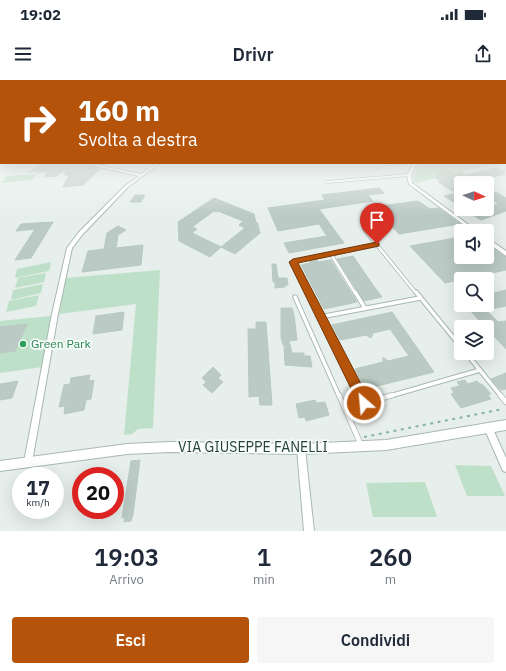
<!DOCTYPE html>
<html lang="it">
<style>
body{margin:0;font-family:"IBM Plex Sans",sans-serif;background:#f6f6f7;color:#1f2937;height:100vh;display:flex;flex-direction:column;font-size:15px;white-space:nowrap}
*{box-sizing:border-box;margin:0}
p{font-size:13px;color:#747a83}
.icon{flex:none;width:22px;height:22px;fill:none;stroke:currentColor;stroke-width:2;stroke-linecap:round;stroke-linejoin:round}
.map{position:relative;height:451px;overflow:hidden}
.panel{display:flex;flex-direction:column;background:#fff;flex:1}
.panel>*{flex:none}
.top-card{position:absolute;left:0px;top:0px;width:506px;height:84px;box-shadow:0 4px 16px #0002;background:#b45309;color:#fff;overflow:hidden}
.needle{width:26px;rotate:93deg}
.controls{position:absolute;left:454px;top:96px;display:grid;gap:8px}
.controls a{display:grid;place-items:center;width:40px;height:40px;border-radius:4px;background:#fff;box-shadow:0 4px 16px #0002;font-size:20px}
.speed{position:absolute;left:12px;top:387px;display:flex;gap:8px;font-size:20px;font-weight:700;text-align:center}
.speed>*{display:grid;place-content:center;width:52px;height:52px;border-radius:50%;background:#fff;box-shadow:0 4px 16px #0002;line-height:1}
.speed small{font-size:10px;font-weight:400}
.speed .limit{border:6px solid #d22;background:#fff;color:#111}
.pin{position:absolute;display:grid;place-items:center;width:34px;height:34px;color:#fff;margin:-41px -17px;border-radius:50% 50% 50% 0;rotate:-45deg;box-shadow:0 0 4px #0007}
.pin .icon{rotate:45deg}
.me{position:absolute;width:44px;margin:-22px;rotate:333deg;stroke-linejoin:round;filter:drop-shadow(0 0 3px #0008)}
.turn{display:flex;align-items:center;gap:14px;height:84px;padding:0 12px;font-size:18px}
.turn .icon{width:52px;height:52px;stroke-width:2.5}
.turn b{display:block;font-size:28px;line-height:34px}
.eta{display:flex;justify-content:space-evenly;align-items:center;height:68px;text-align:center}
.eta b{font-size:24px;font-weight:600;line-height:28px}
.cta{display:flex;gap:8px;margin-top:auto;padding:8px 12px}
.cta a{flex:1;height:46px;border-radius:4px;background:#b45309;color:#fff;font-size:16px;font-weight:600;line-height:46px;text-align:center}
.cta a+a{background:#f6f6f7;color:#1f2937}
.status{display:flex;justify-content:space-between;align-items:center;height:28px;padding:0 20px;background:#fff;direction:ltr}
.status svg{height:11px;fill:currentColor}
header{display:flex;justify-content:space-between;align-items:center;height:52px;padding:0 12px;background:#fff;font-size:18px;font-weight:600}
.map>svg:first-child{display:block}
.green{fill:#bfe0c8}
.building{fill:#bbcac4;stroke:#b8c9c2}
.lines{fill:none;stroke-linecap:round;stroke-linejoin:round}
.service-far3-casing{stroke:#a8b8b2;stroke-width:3.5}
.service-far2-casing{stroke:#a8b8b2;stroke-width:4}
.service-far1-casing{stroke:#a8b8b2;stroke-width:5.5}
.service-casing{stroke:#a8b8b2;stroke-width:6}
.minor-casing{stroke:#a8b8b2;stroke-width:2}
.tertiary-casing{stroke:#a8b8b2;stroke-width:2}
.trunk-casing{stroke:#c2cac8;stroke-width:2}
.path{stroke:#86b3a5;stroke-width:2;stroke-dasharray:3 4.5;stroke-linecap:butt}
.service-far3{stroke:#fff;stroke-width:2}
.service-far2{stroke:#fff;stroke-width:2.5}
.service-far1{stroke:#fff;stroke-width:3.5}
.service{stroke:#fff;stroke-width:4.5}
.minor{fill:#fff;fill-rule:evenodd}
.tertiary{fill:#fff;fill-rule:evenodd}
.trunk{fill:#4c8a7c;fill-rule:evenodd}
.route{fill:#b45309;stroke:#753606}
.leisure-dot{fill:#2e9e5b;stroke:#f7fbf9;stroke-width:1.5}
.labels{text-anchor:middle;stroke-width:3.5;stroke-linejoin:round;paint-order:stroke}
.leisure-label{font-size:12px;fill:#27864d;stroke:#f7fbf9;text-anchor:start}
.near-street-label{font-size:14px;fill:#24423a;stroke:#f7fbf9}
</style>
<div class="status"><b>19:02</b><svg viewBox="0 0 49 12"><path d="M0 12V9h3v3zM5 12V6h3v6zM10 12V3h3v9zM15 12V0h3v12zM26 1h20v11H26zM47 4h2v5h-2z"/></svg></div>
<header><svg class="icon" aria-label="menu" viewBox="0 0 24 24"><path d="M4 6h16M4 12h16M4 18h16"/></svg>Drivr<svg class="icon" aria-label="share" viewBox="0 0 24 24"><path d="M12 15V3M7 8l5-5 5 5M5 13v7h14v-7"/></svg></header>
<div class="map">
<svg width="506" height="451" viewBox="0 0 506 451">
<rect width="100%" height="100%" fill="#e6efeb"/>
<g class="green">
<path d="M 420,83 L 497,83 L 454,93 L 450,91 L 438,94 L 442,97 L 415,103 L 413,97 Z"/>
<path d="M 36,94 L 32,100 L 1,103 L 7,96 Z"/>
<path d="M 51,182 L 49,191 L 15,198 L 17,189 Z"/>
<path d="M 160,190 L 153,348 L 138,349 L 132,354 L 124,355 L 136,224 L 59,234 L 66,198 Z"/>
<path d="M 46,193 L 44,202 L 15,208 L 18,198 Z"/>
<path d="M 43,204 L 41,213 L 11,220 L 13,210 Z"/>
<path d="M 39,215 L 36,226 L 6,232 L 9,221 Z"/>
<path d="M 51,236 L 42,287 L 0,293 L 0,241 Z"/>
<path d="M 455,385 L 491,386 L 505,416 L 467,416 Z"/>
<path d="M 425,402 L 437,437 L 373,437 L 366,403 Z"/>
</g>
<g class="building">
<path d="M 44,83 L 106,83 L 104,85 L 94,85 L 95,87 L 100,89 L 83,105 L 63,107 L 69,95 L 65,95 L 65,89 L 56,96 L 44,97 L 48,91 L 37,93 L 39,91 L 28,92 Z"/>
<path d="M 497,88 L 505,92 L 502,93 L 505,94 L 473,102 L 471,101 L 461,103 L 461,121 L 455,123 L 444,116 L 456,113 L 438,102 L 441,101 L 436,98 L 441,96 L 437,94 L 450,91 L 455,94 L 461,92 L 466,95 Z"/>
<path d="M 379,108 L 384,113 L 368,115 L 373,121 L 319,129 L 344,163 L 289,173 L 284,163 L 327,156 L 319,144 L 278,151 L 268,128 L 325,120 L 322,115 Z"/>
<path d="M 487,111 L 491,114 L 496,112 L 506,118 L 506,131 L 481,140 L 468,132 L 487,129 L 487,127 L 499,124 L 487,117 Z"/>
<path d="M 135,115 L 145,115 L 141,122 L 130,122 Z"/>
<path d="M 214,118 L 254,134 L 256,143 L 257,142 L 260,153 L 235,174 L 221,167 L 245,148 L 239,145 L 243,141 L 218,131 L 216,132 L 214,131 L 192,147 L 197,149 L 192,153 L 221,167 L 210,177 L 179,161 L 178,142 Z"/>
<path d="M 418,121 L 430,129 L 438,128 L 460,144 L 399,154 L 374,127 Z"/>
<path d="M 53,142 L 31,178 L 15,180 L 35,149 L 16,151 L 21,144 Z"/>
<path d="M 118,146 L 126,150 L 118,155 L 116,168 L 143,165 L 141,185 L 82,192 L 88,171 L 104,169 L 107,153 Z"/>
<path d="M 461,157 L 461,178 L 467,184 L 496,179 L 487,172 L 487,164 L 506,178 L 506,190 L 445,203 L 410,166 Z"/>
<path d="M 353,176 L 373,205 L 382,217 L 364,221 L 356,209 L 337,179 Z"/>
<path d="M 317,180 L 318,182 L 331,180 L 357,222 L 324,229 L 301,185 L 310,183 L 309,182 Z"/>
<path d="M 272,184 L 276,184 L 278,198 L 287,198 L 288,205 L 285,205 L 285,207 L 275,208 L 275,202 L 273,202 Z"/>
<path d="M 506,210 L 506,226 L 486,230 L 498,242 L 506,241 L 506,269 L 465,225 L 487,225 L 487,215 Z"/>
<path d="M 281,228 L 292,228 L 294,235 L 297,260 L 289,261 L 292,273 L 304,273 L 304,276 L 310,276 L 312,287 L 285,285 L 284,265 L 283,265 L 281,257 Z"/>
<path d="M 124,232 L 122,250 L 93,254 L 96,236 Z"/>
<path d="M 392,232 L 434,292 L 365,309 L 355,289 L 383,282 L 383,277 L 388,281 L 409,276 L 390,249 L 373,253 L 371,258 L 366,255 L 340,260 L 332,245 Z"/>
<path d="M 256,242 L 266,242 L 272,325 L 260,325 L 259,316 L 249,317 L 248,249 L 256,249 Z"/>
<path d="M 27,244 L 15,271 L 0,273 L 0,247 Z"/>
<path d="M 213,287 L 221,295 L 218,298 L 223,302 L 212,313 L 203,305 L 206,302 L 202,298 Z"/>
<path d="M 506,293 L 506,309 L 501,310 L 491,299 Z"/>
<path d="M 90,295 L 89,301 L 94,300 L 91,319 L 86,320 L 84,330 L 64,334 L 65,326 L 59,327 L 64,305 L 70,304 L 71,298 Z"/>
<path d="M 465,300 L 468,304 L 477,301 L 480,304 L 482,304 L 491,314 L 488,315 L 491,319 L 461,328 L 451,314 L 454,313 L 451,308 L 460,306 L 457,302 Z"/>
<path d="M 18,301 L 12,318 L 0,320 L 0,304 Z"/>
<path d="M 315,320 L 316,323 L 325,322 L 329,335 L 306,341 L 305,337 L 299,338 L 296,324 Z"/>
<path d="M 140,380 L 133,435 L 131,441 L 124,442 L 125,437 L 122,438 L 131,381 Z"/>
</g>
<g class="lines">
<g class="service-far3-casing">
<g id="service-far3">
<path d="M 387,84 L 401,83"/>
<path d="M 327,102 L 409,95"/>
</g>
</g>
<g class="service-far2-casing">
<g id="service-far2">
<path d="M 364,149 L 416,213"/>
<path d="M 331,174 L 355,213"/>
<path d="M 308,213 L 293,182 L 377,165"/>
</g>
</g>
<g class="service-far1-casing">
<g id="service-far1">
<path d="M 308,212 L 361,316"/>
<path d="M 355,212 L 365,228"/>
<path d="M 416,212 L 461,267"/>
<path d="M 295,217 L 339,316"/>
<path d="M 320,237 L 420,218"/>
<path d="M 466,273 L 501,316"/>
<path d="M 390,316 L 480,290"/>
</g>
</g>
<g class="service-casing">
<g id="service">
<path d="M 339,315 L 361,365"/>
<path d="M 360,315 L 364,323 L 393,315"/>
<path d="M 500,315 L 506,322"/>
</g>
</g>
<g class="minor-casing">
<g id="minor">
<path d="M 156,83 L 160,83 L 128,107 L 83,154 L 72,168 L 58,234 L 32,382 L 31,385 L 28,386 L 25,385 L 24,382 L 52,234 L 67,168 L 79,152 L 126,105 L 139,96 L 95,86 L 97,85 L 141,94 Z"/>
<path d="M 413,83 L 417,83 L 411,95 L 412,103 L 477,151 L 472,151 L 409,104 L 407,95 Z"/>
<path d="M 487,158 L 506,171 L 506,176 L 487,162 Z"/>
<path d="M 489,346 L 492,347 L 506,378 L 506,392 L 503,391 L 485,350 L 486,347 Z"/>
<path d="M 301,365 L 304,366 L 305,369 L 314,451 L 304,451 L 297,369 L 298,366 Z"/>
</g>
</g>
<g class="tertiary-casing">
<path id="tertiary" d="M 506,340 L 506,350 L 386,370 L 301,374 L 169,372 L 127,374 L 0,391 L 0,381 L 127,364 L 169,362 L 301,364 L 386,360 Z"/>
</g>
<g class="trunk-casing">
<path id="trunk" d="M 1,77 L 1,81 L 0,82 L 0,78 Z"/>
</g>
<path class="path" d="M 364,357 L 503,329"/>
<use href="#service-far3" class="service-far3"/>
<use href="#service-far2" class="service-far2"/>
<use href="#service-far1" class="service-far1"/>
<use href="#service" class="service"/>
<use href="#minor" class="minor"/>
<use href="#tertiary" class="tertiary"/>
<use href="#trunk" class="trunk"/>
</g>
<linearGradient id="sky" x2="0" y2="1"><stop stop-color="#84bce0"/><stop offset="0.54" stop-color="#f4f8f6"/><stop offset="1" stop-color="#f4f8f6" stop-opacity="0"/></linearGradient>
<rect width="506" height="136" fill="url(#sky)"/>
<path class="route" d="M 377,162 L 379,163 L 379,166 L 298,183 L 369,319 L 370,323 L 369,327 L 364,328 L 360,327 L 289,182 L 293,179 Z"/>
<circle class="leisure-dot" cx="23" cy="264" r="4"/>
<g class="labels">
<g class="leisure-label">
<text x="31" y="268">Green Park</text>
</g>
<g class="near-street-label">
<text x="253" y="372">VIA GIUSEPPE FANELLI</text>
</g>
</g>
</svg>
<div class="controls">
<a><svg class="needle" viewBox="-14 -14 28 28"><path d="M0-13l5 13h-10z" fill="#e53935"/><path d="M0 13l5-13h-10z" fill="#747a83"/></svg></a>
<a><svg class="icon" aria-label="sound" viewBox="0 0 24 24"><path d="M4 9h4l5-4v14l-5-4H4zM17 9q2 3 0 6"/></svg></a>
<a><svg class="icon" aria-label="search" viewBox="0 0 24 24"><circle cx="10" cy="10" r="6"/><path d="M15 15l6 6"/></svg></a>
<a><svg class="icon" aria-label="layers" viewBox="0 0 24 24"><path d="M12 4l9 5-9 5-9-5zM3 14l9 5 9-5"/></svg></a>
</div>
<div class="speed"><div>17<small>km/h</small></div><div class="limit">20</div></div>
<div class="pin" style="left:377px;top:164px;background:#d93025"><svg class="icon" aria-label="arrive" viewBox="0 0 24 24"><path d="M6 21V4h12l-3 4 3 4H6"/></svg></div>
<svg class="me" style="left:364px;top:323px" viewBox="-20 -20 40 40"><circle r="17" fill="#b45309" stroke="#fff" stroke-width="3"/><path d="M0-11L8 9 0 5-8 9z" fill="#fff"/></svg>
<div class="top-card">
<div class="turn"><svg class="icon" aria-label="right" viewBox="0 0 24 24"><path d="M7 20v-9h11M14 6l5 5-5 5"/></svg><div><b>160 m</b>Svolta a destra</div></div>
</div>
</div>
<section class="panel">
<div class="eta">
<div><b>19:03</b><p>Arrivo</p></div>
<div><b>1</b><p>min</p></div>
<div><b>260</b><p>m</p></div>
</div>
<div class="cta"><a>Esci</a><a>Condividi</a></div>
</section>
